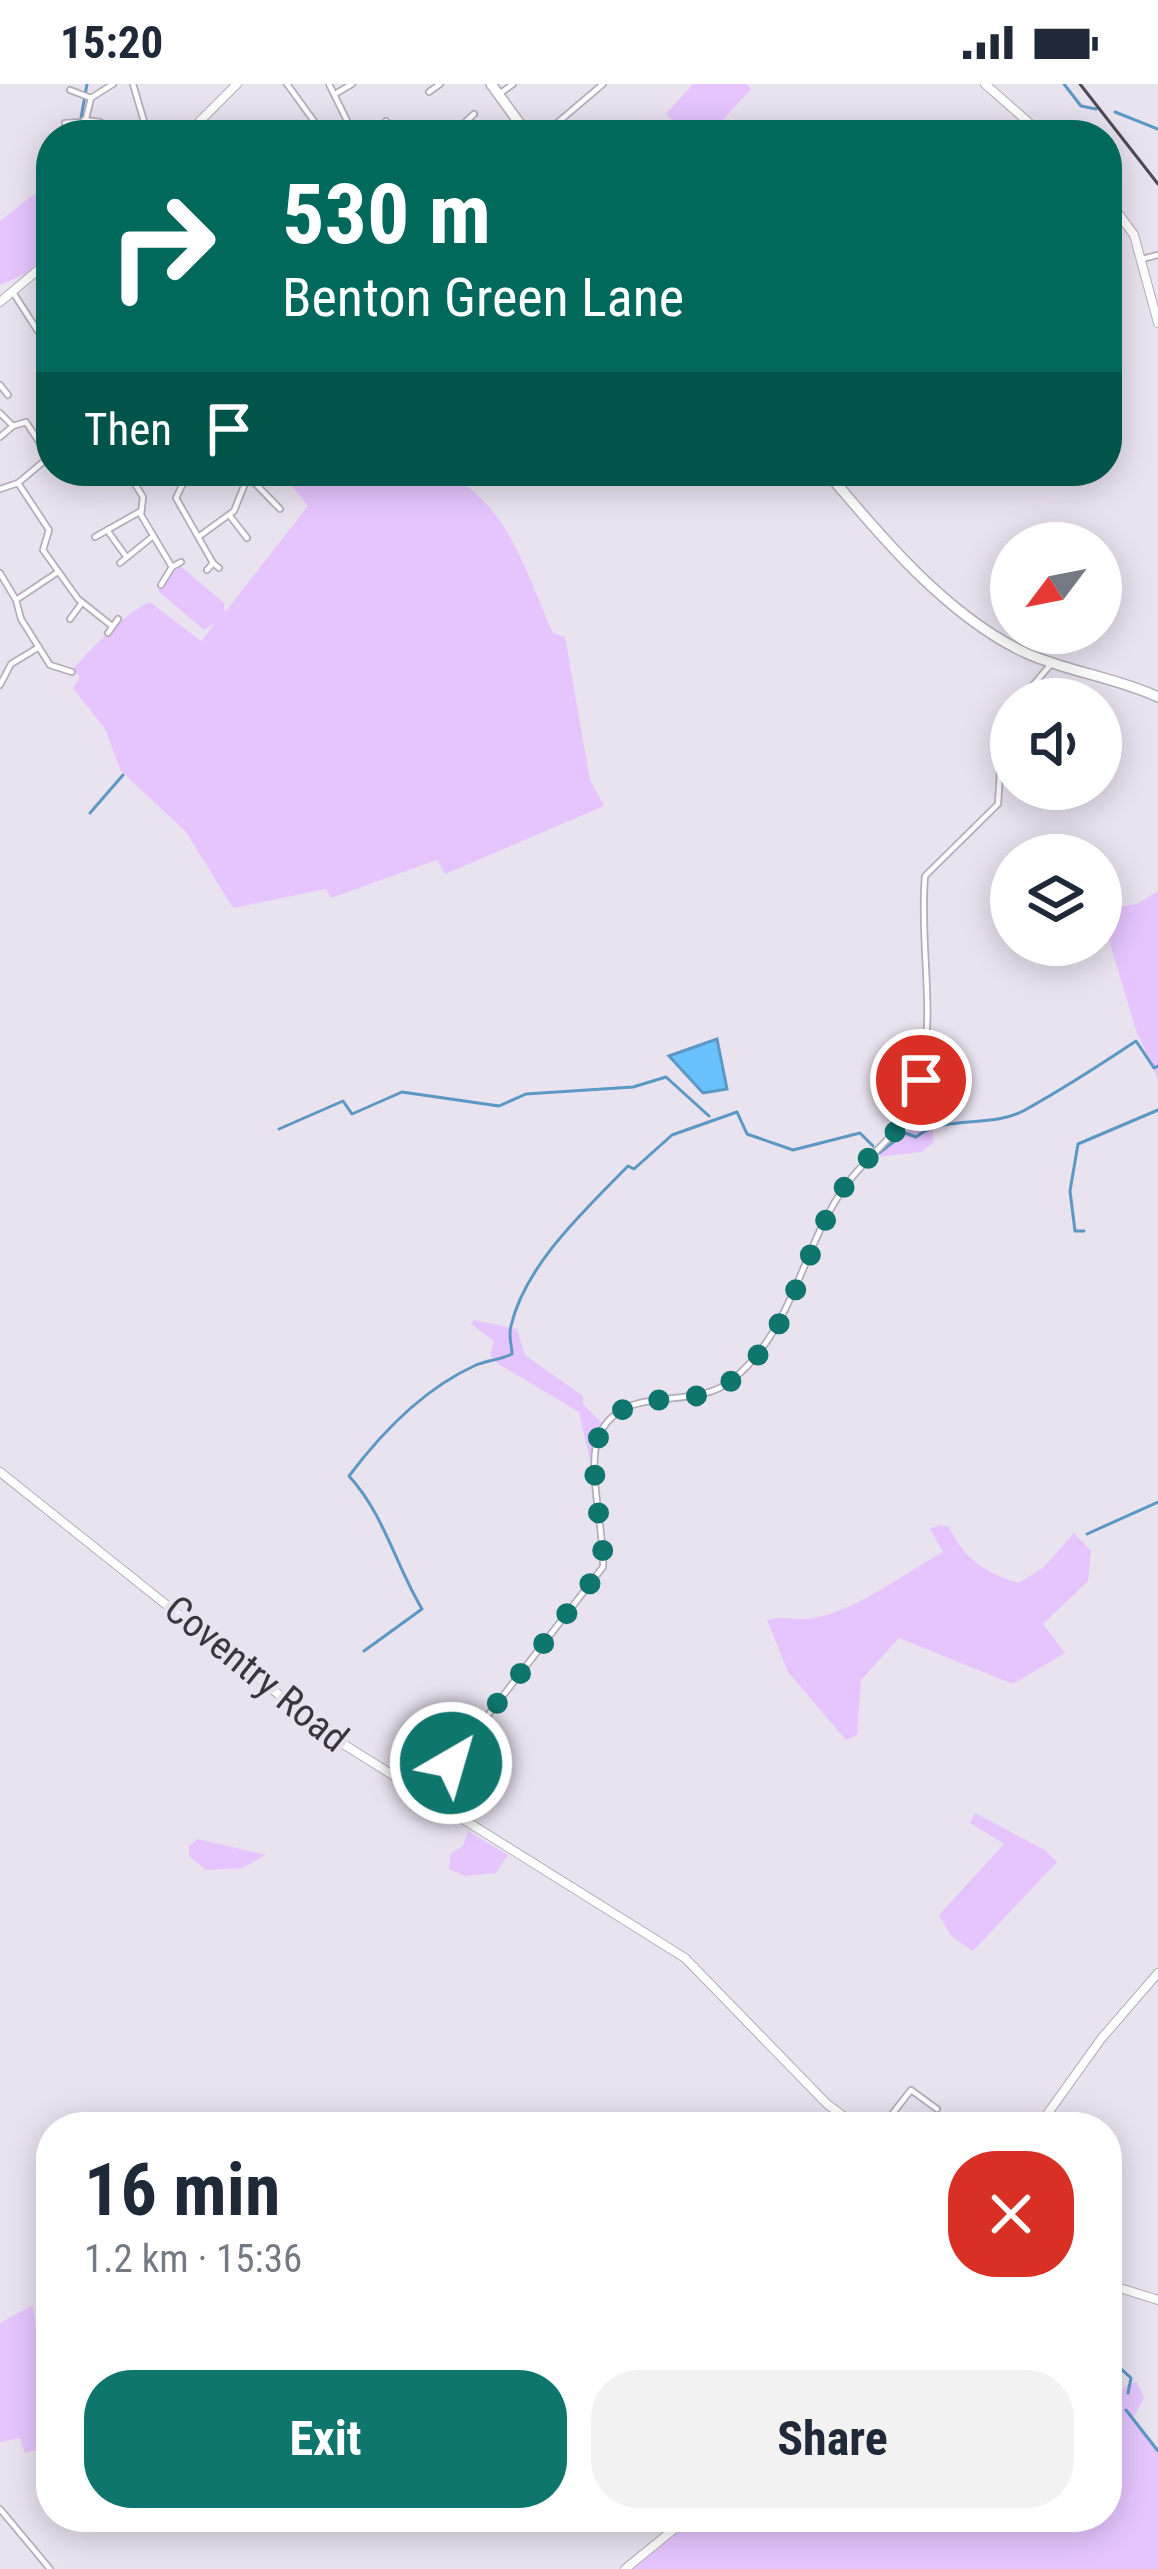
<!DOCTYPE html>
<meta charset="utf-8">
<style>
body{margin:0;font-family:"Roboto Condensed",sans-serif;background:#f2f2f3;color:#1f2937;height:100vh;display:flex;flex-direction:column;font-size:45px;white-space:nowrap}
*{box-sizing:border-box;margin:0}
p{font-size:39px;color:#747a83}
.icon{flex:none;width:66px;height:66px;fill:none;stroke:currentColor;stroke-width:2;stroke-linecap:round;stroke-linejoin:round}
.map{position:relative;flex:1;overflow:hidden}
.side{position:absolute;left:36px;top:2028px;width:1086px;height:420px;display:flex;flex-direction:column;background:#fff;border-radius:48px;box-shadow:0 6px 30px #0003}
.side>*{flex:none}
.top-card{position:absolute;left:36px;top:36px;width:1086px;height:366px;border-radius:48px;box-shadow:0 6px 30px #0003;background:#00695c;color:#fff;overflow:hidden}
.needle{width:78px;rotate:238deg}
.tools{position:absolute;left:990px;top:438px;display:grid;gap:24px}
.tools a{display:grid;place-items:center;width:132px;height:132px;border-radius:50%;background:#fff;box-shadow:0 6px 30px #0003;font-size:60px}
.pin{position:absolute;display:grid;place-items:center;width:102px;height:102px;color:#fff;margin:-51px;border:6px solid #fff;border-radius:50%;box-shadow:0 3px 12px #0007}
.me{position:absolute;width:132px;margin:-66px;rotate:38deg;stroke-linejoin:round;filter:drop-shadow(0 0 9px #0008)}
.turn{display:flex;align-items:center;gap:42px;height:252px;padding:0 48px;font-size:54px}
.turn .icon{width:156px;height:156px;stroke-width:2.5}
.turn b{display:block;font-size:84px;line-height:102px}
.then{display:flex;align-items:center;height:114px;padding:0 48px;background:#0003;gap:24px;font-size:45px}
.round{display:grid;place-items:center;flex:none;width:126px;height:126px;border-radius:48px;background:#f2f2f3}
.overview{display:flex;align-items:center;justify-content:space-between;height:204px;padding:0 48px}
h1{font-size:72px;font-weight:700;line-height:90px}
.action{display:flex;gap:24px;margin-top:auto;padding:24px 48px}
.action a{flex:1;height:138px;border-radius:48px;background:#0f766e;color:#fff;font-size:48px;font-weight:700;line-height:138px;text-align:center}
.action a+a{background:#f2f2f3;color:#1f2937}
.status{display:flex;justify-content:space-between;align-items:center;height:84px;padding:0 60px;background:#fff;direction:ltr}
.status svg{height:33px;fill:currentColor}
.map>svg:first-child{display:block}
.green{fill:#e6c5fe}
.water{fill:#69c1fe;stroke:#5b98c4;stroke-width:3}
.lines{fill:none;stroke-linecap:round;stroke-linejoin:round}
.stream{stroke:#5b98c4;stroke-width:3}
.minor-casing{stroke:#b4adba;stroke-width:8}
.tertiary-casing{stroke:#b4adba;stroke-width:10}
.secondary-casing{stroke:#b4adba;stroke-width:12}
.minor{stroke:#fff;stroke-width:4.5}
.tertiary{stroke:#fff;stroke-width:8}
.secondary{stroke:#fff;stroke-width:9}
.rail{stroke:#4e4a50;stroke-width:3}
.route{stroke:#0f766e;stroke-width:21;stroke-dasharray:0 37.8}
.labels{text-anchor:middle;stroke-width:10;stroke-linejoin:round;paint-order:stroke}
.street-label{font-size:39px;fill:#3a373c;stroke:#e9e2ef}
</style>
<div class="status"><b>15:20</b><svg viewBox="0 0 49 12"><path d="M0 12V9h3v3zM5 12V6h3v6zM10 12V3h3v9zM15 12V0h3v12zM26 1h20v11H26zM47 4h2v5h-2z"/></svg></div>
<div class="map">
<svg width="1158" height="2485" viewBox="0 0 1158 2485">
<rect width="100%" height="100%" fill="#e9e2ef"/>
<g class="green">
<path d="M 693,0 L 746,0 L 751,5 L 709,51 L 689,51 L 666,30 Z"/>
<path d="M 51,97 L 51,169 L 25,190 L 0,201 L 0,137 Z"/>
<path d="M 280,387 L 328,387 L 333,393 L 338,387 L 463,387 L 464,400 C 514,436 528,494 553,549 L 565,553 L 590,696 L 604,722 L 445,790 L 437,776 L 331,814 L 326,805 L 233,824 L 186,748 L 121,687 L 105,645 L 73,604 L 80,593 L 73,585 C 90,566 127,527 150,518 L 201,557 L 215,539 L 204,546 L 157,506 L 179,481 L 224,519 L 225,528 L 308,422 Z"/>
<path d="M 1158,807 L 1158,995 L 1136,946 L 1101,830 L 1101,825 L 1137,820 Z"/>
<path d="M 930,961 L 933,1059 L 921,1068 L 876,1073 L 915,1040 Z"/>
<path d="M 474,1236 L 517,1245 L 525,1271 L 583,1312 L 583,1320 L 602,1339 L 593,1361 L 594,1394 L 579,1328 L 500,1281 L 490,1271 L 494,1257 L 471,1240 Z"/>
<path d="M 940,1441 L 949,1443 C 964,1475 986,1489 1018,1499 L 1043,1484 L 1074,1449 L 1091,1467 L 1088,1497 L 1043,1540 L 1065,1569 L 1013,1600 L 899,1554 L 861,1596 L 857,1651 L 846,1656 L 788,1588 L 767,1536 C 784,1531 798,1538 814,1534 C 857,1526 905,1489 943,1468 L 930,1445 Z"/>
<path d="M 975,1729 L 1045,1766 L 1057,1778 L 973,1867 L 951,1852 L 939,1831 L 1004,1760 L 970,1739 Z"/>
<path d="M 468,1747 L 508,1771 L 496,1789 L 465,1792 L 449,1785 L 451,1769 L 463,1762 Z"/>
<path d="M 198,1755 L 266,1771 L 242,1784 L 206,1786 L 189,1772 L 189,1762 Z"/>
<path d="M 33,2221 L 39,2268 L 51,2284 L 51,2362 L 25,2369 L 20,2354 L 0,2358 L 0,2239 Z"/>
<path d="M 1137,2298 L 1144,2314 L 1133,2334 L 1158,2364 L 1158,2485 L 633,2485 L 696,2433 L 1107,2433 L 1107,2332 L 1116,2326 L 1111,2317 L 1126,2301 Z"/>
</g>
<path class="water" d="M 717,955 L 727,1005 L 703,1009 L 669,972 Z"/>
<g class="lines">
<g class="stream">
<path d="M 1064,0 L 1081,22 L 1096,25"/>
<path d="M 1115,28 L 1158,45"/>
<path d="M 78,51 L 87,0"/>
<path d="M 90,729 L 123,691"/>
<path d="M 279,1045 L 343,1017 L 352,1030 L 402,1008 L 499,1022 L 526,1010 L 633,1003 L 666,993 L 709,1032"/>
<path d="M 879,1069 L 905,1049 L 916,1053 C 944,1030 991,1045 1025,1026 C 1059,1007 1100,981 1136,957 L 1154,984 L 1158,982"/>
<path d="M 1084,1147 L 1075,1147 L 1070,1107 L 1078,1060 L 1158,1026"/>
<path d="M 1087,1450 L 1158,1418"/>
<path d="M 364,1567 L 422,1525 C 396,1482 384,1430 349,1392 C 382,1348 425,1304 476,1281 C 488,1276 500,1276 512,1270 C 512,1262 508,1251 511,1242 C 525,1181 585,1126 628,1082 L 634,1085 L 672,1051 L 737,1028 L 747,1050 L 793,1066 L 860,1049 L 873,1062"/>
<path d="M 1107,2272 L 1131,2294 L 1128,2309"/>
<path d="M 1126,2326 L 1158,2367"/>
</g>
<g class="minor-casing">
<g id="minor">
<path d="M 133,0 L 148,51"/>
<path d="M 287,0 L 324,51"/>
<path d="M 329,0 L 354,51"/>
<path d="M 70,6 L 91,14"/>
<path d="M 429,8 L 440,0"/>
<path d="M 335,10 L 352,0"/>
<path d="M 498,11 L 513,0"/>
<path d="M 84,36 L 100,38"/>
<path d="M 65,39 L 82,38"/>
<path d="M 365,42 L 380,46"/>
<path d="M 82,51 L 91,14 L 113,0"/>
<path d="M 335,51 L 351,44"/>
<path d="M 382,51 L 386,37"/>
<path d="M 452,51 L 474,30"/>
<path d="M 503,51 L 517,39"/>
<path d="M 543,51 L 603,0"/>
<path d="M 1142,175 L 1158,171"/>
<path d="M 14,210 L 43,255"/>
<path d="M 43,255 L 51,251"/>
<path d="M 45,258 L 51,267"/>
<path d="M 0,301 L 8,311"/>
<path d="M 0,329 L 13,342 L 26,338 L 49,373 L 18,399 L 49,446 L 43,466 L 78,515 L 112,542"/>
<path d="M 0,353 L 13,342"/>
<path d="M 127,387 L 143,413 L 141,431 L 172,483 L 181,478"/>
<path d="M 189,387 L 176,414 L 213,479"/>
<path d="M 247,391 L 280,425"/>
<path d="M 0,405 L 18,399"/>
<path d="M 230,432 L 247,454"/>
<path d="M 107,446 L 125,471"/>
<path d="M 201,451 L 234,427 L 250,387"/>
<path d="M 95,453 L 141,427"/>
<path d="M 120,479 L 152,453"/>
<path d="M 207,486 L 213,479 L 219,484"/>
<path d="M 0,489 L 16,516 L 58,488"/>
<path d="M 161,501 L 172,483"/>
<path d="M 16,516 L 21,535 L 50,581 L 72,588"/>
<path d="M 70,535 L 81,520"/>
<path d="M 108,549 L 118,535"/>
<path d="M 0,601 L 11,580 L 39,563"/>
<path d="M 1021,615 L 1052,579"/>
<path d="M 425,1712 L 603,1483 C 605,1447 584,1377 601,1347 C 629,1298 694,1328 732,1296 C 795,1245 801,1163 846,1101 C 878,1058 909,1049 921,992 C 936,926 919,859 925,792 L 998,720 L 1003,639 L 1011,625"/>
<path d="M 882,2043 L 911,2006 L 937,2025"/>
<path d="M 0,2425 L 50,2485"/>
</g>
</g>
<g class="tertiary-casing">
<g id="tertiary">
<path d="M 985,0 L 1043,51"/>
<path d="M 186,51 L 237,0"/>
<path d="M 1107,114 L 1134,151 L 1158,239"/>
<path d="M 0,218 L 51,175"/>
<path d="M 0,1388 L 332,1653 L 685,1874 L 827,2020 L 858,2043"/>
<path d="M 1038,2043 L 1101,1955 L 1158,1889"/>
<path d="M 1107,2200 L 1158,2216"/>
<path d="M 625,2485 L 689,2433"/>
</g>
</g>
<g class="secondary-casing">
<g id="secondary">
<path d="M 491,0 L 528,51"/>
<path d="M 826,387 C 880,452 948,533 1026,569 C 1068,588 1115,593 1158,613"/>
</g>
</g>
<use href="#minor" class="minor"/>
<use href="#tertiary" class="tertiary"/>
<use href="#secondary" class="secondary"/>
<path class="rail" d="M 1080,0 L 1158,100"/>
</g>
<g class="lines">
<path class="route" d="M 451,1679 L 603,1483 C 605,1446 584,1376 602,1346 C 629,1300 689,1327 727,1300 C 793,1254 802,1168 843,1105 C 876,1055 902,1061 921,996"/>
</g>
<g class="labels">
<g class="street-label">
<text transform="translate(257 1589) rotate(39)" y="14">Coventry Road</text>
</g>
</g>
</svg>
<div class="tools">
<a><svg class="needle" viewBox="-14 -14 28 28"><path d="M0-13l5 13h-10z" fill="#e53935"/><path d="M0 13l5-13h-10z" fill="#747a83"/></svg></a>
<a><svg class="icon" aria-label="sound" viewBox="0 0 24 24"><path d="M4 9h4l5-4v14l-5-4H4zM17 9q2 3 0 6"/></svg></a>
<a><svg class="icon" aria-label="layers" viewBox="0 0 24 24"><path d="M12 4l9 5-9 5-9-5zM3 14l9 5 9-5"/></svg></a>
</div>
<div class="pin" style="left:921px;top:996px;background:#d93025"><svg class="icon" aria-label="arrive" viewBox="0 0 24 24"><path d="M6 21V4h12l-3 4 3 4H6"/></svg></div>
<svg class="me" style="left:451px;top:1679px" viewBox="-20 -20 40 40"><circle r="17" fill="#0f766e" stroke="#fff" stroke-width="3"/><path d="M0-11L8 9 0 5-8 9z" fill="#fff"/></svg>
<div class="top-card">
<div class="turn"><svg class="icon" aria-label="right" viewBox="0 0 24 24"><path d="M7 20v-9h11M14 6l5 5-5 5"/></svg><div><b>530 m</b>Benton Green Lane</div></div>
<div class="then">Then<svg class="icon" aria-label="arrive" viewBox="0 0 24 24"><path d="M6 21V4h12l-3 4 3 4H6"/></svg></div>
</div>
<section class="side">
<div class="overview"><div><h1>16 min</h1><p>1.2 km · 15:36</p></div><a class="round" style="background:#d93025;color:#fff"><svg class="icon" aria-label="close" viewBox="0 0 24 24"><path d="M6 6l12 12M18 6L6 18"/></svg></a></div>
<div class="action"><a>Exit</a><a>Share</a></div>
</section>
</div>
